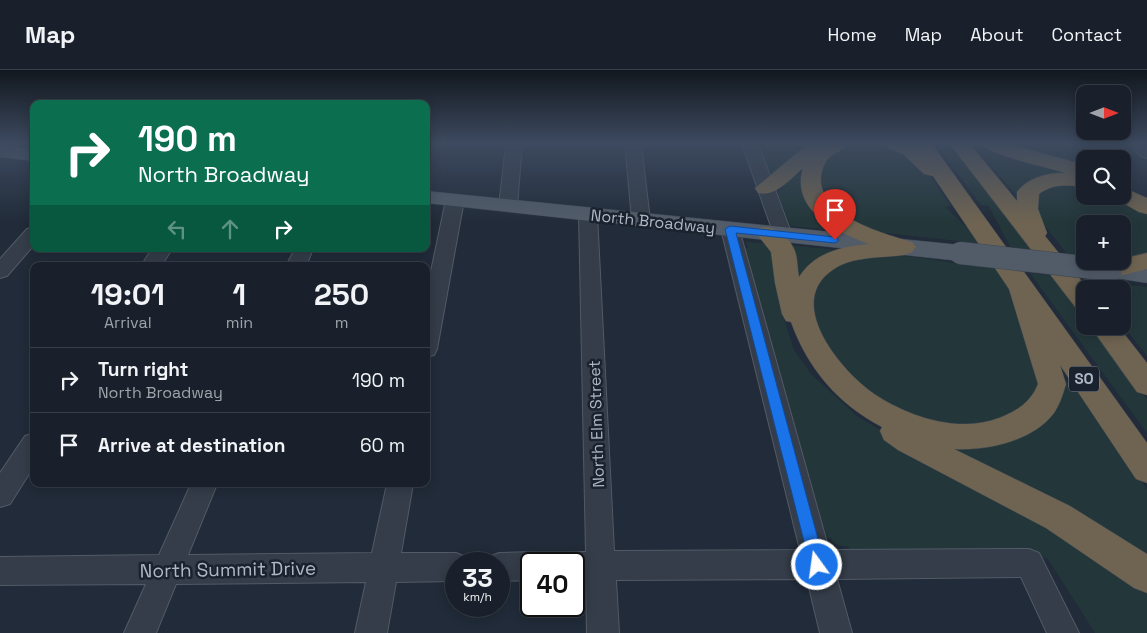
<!DOCTYPE html>
<meta charset="utf-8">
<style>
body{margin:0;font-family:"Space Grotesk",sans-serif;background:#222833;color:#f1f3f6;height:100vh;display:flex;flex-direction:column;font-size:19px;white-space:nowrap}
*{box-sizing:border-box;margin:0}
p{font-size:16px;color:#9fa3a9}
.icon{flex:none;width:28px;height:28px;fill:none;stroke:currentColor;stroke-width:2;stroke-linecap:round;stroke-linejoin:round}
.map{position:relative;flex:1;overflow:hidden}
.drawer{position:absolute;left:30px;top:192px;width:400px;height:225px;display:flex;flex-direction:column;background:#19202b;border-radius:10px;box-shadow:0 2px 12px #0003,0 0 0 1px #373e47}
.drawer>*{flex:none}
.guide{position:absolute;left:30px;top:30px;width:400px;height:152px;border-radius:10px;box-shadow:0 2px 12px #0003,0 0 0 1px #373e47;background:#0b6e4f;color:#fff;overflow:hidden}
.needle{width:32px;rotate:90deg}
.buttons{position:absolute;left:1076px;top:15px;display:grid;gap:10px}
.buttons a{display:grid;place-items:center;width:55px;height:55px;border-radius:10px;background:#19202b;box-shadow:0 2px 12px #0003,0 0 0 1px #373e47;font-size:25px}
.speed{position:absolute;left:445px;top:482px;display:flex;gap:10px;font-size:25px;font-weight:700;text-align:center}
.speed>*{display:grid;place-content:center;width:65px;height:65px;border-radius:50%;background:#19202b;box-shadow:0 2px 12px #0003,0 0 0 1px #373e47;line-height:1}
.speed small{font-size:12px;font-weight:400}
.speed .limit{border:2px solid #111;border-radius:8px;background:#fff;color:#111}
.pin{position:absolute;display:grid;place-items:center;width:42px;height:42px;color:#fff;margin:-51px -21px;border-radius:50% 50% 50% 0;rotate:-45deg;box-shadow:0 0 5px #0007}
.pin .icon{rotate:45deg}
.me{position:absolute;width:55px;margin:-28px;rotate:346deg;stroke-linejoin:round;filter:drop-shadow(0 0 4px #0008)}
.turn{display:flex;align-items:center;gap:18px;height:105px;padding:0 25px;font-size:22px}
.turn .icon{width:65px;height:65px;stroke-width:2.5}
.turn b{display:block;font-size:35px;line-height:42px}
.lanes{display:flex;align-items:center;height:48px;padding:0 25px;background:#0003;justify-content:center;gap:25px;direction:ltr}
.lanes .off{opacity:.35}
.eta{display:flex;justify-content:space-evenly;align-items:center;height:85px;text-align:center}
.eta b{font-size:30px;font-weight:700;line-height:35px}
ul{padding:0;list-style:none}
li{display:flex;align-items:center;gap:15px;height:65px;padding:0 25px;border-top:1px solid #373e47}
li div{flex:1}
li b{display:block;font-size:19px}
li em{font-style:normal}
header{display:flex;align-items:center;gap:30px;box-sizing:border-box;height:70px;padding:0 25px;background:#19202b;border-bottom:1px solid #373e47}
header strong{font-size:24px}
nav{display:flex;gap:28px;margin-inline-start:auto;font-size:18px}
.map>svg:first-child{display:block}
.green{fill:#23373a}
.lines{fill:none;stroke-linecap:round;stroke-linejoin:round}
.minor-casing{stroke:#525a67;stroke-width:2}
.major-casing{stroke:#3e4653;stroke-width:1}
.highway-casing{stroke:#3f4754;stroke-width:1}
.minor{fill:#343d49;fill-rule:evenodd}
.major{fill:#525c69;fill-rule:evenodd}
.highway{fill:#6f6451;fill-rule:evenodd}
.major-bridge-casing{stroke:#3e4653;stroke-width:23;stroke-linecap:butt}
.major-bridge{stroke:#525c69;stroke-width:22}
.route{fill:#1a73e8;stroke:#114b97}
.labels{text-anchor:middle;stroke-width:5;stroke-linejoin:round;paint-order:stroke}
.shield{fill:#1a222e;stroke:#828a98;stroke-width:1}
.shield-label{font-size:15px;font-weight:bold;fill:#afb7c6}
.street-label{font-size:16px;fill:#afb7c6;stroke:#1a222e}
.near-street-label{font-size:19px;fill:#afb7c6;stroke:#1a222e}
</style>
<header>
<strong>Map</strong>
<nav><a>Home</a><a>Map</a><a>About</a><a>Contact</a></nav>
</header>
<div class="map">
<svg width="1147" height="563" viewBox="0 0 1147 563">
<rect width="100%" height="100%" fill="#212b39"/>
<g class="green">
<path d="M 754,74 L 815,74 L 774,103 L 770,102 L 768,97 L 761,95 Z"/>
<path d="M 850,74 C 862,74 874,73 885,74 C 919,77 933,113 951,136 L 945,137 L 973,163 L 1022,236 L 1046,314 L 1017,349 L 966,361 L 908,348 L 858,319 L 821,271 L 810,229 C 813,222 818,208 824,202 C 864,172 928,190 974,196 L 958,171 L 886,163 L 882,165 L 834,145 L 816,107 C 824,91 831,78 850,74 Z"/>
<path d="M 936,74 L 952,74 L 1031,180 L 1010,177 L 989,136 L 981,135 Z"/>
<path d="M 973,74 L 985,74 L 1008,83 L 1085,104 L 1016,125 Z"/>
<path d="M 997,74 L 1079,75 L 1093,89 L 1085,89 L 1085,99 L 1014,81 Z"/>
<path d="M 796,103 L 805,109 L 849,162 L 791,156 L 778,125 L 779,121 Z"/>
<path d="M 1061,112 L 1085,114 L 1085,126 L 1122,126 L 1147,140 L 1147,187 L 1123,190 L 1122,154 L 1085,154 L 1085,191 L 1099,191 L 1119,214 L 1147,217 L 1147,286 L 1123,255 L 1122,219 L 1095,219 L 1038,147 L 1033,132 L 1041,118 Z"/>
<path d="M 746,172 L 765,173 L 771,176 L 781,201 L 783,246 L 794,280 L 812,305 L 858,347 L 1147,512 L 1147,563 L 1095,563 L 1048,489 L 1018,479 L 851,481 L 848,476 C 840,476 835,477 831,469 L 827,468 L 743,179 L 748,178 Z"/>
<path d="M 787,175 L 837,180 L 811,200 L 804,200 L 800,205 L 795,204 Z"/>
<path d="M 1030,203 L 1054,206 L 1085,247 L 1085,256 L 1092,256 L 1147,329 L 1147,363 Z"/>
<path d="M 1063,312 L 1073,313 L 1088,331 L 1147,419 L 1147,495 L 942,373 L 965,380 L 966,373 Z"/>
</g>
<g class="lines">
<g class="minor-casing">
<g id="minor">
<path d="M 506,74 L 522,74 L 517,136 L 514,140 L 508,141 L 502,140 L 499,136 Z"/>
<path d="M 625,74 L 641,74 L 650,150 L 647,154 L 641,156 L 635,154 L 632,150 Z"/>
<path d="M 742,74 L 758,74 L 792,165 L 790,169 L 783,171 L 776,169 L 774,165 Z"/>
<path d="M 1129,74 L 1146,74 L 1147,88 L 1141,86 Z"/>
<path d="M 455,125 L 461,126 L 464,130 L 437,279 L 434,285 L 426,287 L 426,225 L 446,130 L 449,126 Z"/>
<path d="M 588,138 L 594,140 L 597,144 L 614,481 L 800,480 L 721,159 L 723,155 L 730,153 L 737,155 L 739,159 L 829,480 L 1029,479 L 1039,483 L 1079,563 L 1047,563 L 1021,507 L 837,509 L 852,563 L 820,563 L 807,509 L 616,510 L 619,563 L 587,563 L 586,510 L 574,510 L 574,494 L 560,494 L 564,486 L 574,482 L 586,482 L 579,144 L 582,140 Z"/>
<path d="M 34,157 L 34,175 L 7,206 L 0,208 L 0,189 L 27,159 Z"/>
<path d="M 152,179 L 172,179 L 161,196 L 141,196 Z"/>
<path d="M 295,179 L 313,179 L 306,196 L 286,196 Z"/>
<path d="M 34,363 L 34,396 L 10,434 L 0,437 L 0,403 L 25,366 Z"/>
<path d="M 191,414 L 217,414 L 188,485 L 372,483 L 387,414 L 413,414 L 401,483 L 456,483 L 466,487 L 469,494 L 456,494 L 456,511 L 396,512 L 387,563 L 355,563 L 366,512 L 176,514 L 156,563 L 124,563 L 146,514 L 0,515 L 0,487 L 159,485 Z"/>
<path d="M 531,482 L 541,486 L 545,494 L 531,494 L 531,510 L 499,511 L 499,494 L 486,494 L 489,487 L 499,483 Z"/>
</g>
</g>
<g class="major-casing">
<g id="major">
<path d="M 0,75 L 34,79 L 34,91 L 0,87 Z"/>
<path d="M 426,121 L 960,175 L 968,178 L 972,183 L 968,188 L 960,191 L 426,133 Z"/>
<path d="M 1111,192 L 1147,197 L 1147,213 L 1102,206 L 1099,200 L 1102,194 Z"/>
</g>
</g>
<g class="highway-casing">
<g id="highway">
<path d="M 808,74 L 848,74 C 842,82 830,83 825,93 C 802,141 880,163 912,172 L 916,177 L 912,182 L 904,185 C 882,188 853,186 834,199 C 784,231 838,297 870,321 C 905,346 957,364 999,348 C 1017,341 1031,332 1038,314 L 1009,219 L 933,106 L 924,104 L 903,84 L 888,78 L 885,74 L 932,74 L 1147,373 L 1147,413 L 1136,409 L 1060,295 L 1066,314 C 1063,324 1060,334 1054,343 C 1033,371 987,381 954,379 L 1070,436 L 1147,484 L 1147,523 L 1134,518 L 1046,458 L 898,380 L 884,370 L 880,361 L 882,357 C 838,334 808,299 791,252 L 786,251 L 782,244 L 775,213 L 771,182 L 756,163 L 759,158 C 773,154 788,165 794,179 C 798,187 797,198 799,207 C 815,182 841,177 869,174 C 837,162 790,140 803,98 C 790,109 776,127 758,123 L 755,118 Z"/>
<path d="M 950,74 L 970,74 L 1017,131 L 1017,122 C 1028,107 1049,102 1066,103 C 1051,98 988,85 981,74 L 1009,74 L 1085,95 L 1085,117 C 1068,115 1053,113 1039,124 L 1038,139 L 1047,163 L 1045,166 L 1088,219 L 1085,219 L 1085,241 L 1076,238 Z"/>
<path d="M 1122,117 L 1147,128 L 1147,144 L 1139,142 L 1114,128 L 1114,126 L 1122,126 Z"/>
<path d="M 1147,183 L 1147,199 L 1111,208 L 1102,206 L 1099,200 L 1102,194 L 1122,191 L 1122,189 Z"/>
<path d="M 1090,256 L 1118,256 L 1147,293 L 1147,325 L 1137,322 Z"/>
</g>
</g>
<use href="#minor" class="minor"/>
<use href="#major" class="major"/>
<use href="#highway" class="highway"/>
<g class="major-bridge-casing">
<path id="major-bridge" d="M 960,183 L 1111,200"/>
</g>
<use href="#major-bridge" class="major-bridge"/>
</g>
<linearGradient id="sky" x2="0" y2="1"><stop stop-color="#12181f"/><stop offset="0.48" stop-color="#3d4a5f"/><stop offset="1" stop-color="#3d4a5f" stop-opacity="0"/></linearGradient>
<rect width="1147" height="153" fill="url(#sky)"/>
<path class="route" d="M 730,156 L 835,167 L 839,170 L 835,173 L 736,163 L 825,495 L 823,500 L 817,502 L 812,500 L 810,495 L 725,159 Z"/>
<g class="labels">
<rect class="shield" x="1069" y="296.5" width="30" height="25" rx="4"/>
<g class="shield-label">
<text x="1084" y="314">SO</text>
</g>
<g class="street-label">
<text transform="translate(653 151) rotate(6)" y="6">North Broadway</text>
<text transform="translate(596 354) rotate(-92)" y="6">North Elm Street</text>
</g>
<g class="near-street-label">
<text transform="translate(228 499) rotate(-1)" y="7">North Summit Drive</text>
</g>
</g>
</svg>
<div class="buttons">
<a><svg class="needle" viewBox="-14 -14 28 28"><path d="M0-13l5 13h-10z" fill="#e53935"/><path d="M0 13l5-13h-10z" fill="#9fa3a9"/></svg></a>
<a><svg class="icon" aria-label="search" viewBox="0 0 24 24"><circle cx="10" cy="10" r="6"/><path d="M15 15l6 6"/></svg></a>
<a>+</a>
<a>−</a>
</div>
<div class="speed"><div>33<small>km/h</small></div><div class="limit">40</div></div>
<div class="pin" style="left:835px;top:170px;background:#d93025"><svg class="icon" aria-label="arrive" viewBox="0 0 24 24"><path d="M6 21V4h12l-3 4 3 4H6"/></svg></div>
<svg class="me" style="left:817px;top:495px" viewBox="-20 -20 40 40"><circle r="17" fill="#1a73e8" stroke="#fff" stroke-width="3"/><path d="M0-11L8 9 0 5-8 9z" fill="#fff"/></svg>
<div class="guide">
<div class="turn"><svg class="icon" aria-label="right" viewBox="0 0 24 24"><path d="M7 20v-9h11M14 6l5 5-5 5"/></svg><div><b>190 m</b>North Broadway</div></div>
<div class="lanes"><svg class="icon off" aria-label="left" viewBox="0 0 24 24"><path d="M17 20v-9H6M10 6l-5 5 5 5"/></svg><svg class="icon off" aria-label="ahead" viewBox="0 0 24 24"><path d="M12 20V5M6 11l6-6 6 6"/></svg><svg class="icon" aria-label="right" viewBox="0 0 24 24"><path d="M7 20v-9h11M14 6l5 5-5 5"/></svg></div>
</div>
<section class="drawer">
<div class="eta">
<div><b>19:01</b><p>Arrival</p></div>
<div><b>1</b><p>min</p></div>
<div><b>250</b><p>m</p></div>
</div>
<ul>
<li><svg class="icon" aria-label="right" viewBox="0 0 24 24"><path d="M7 20v-9h11M14 6l5 5-5 5"/></svg><div><b>Turn right</b><p>North Broadway</p></div><em>190 m</em></li>
<li><svg class="icon" aria-label="arrive" viewBox="0 0 24 24"><path d="M6 21V4h12l-3 4 3 4H6"/></svg><div><b>Arrive at destination</b></div><em>60 m</em></li>
</ul>
</section>
</div>
